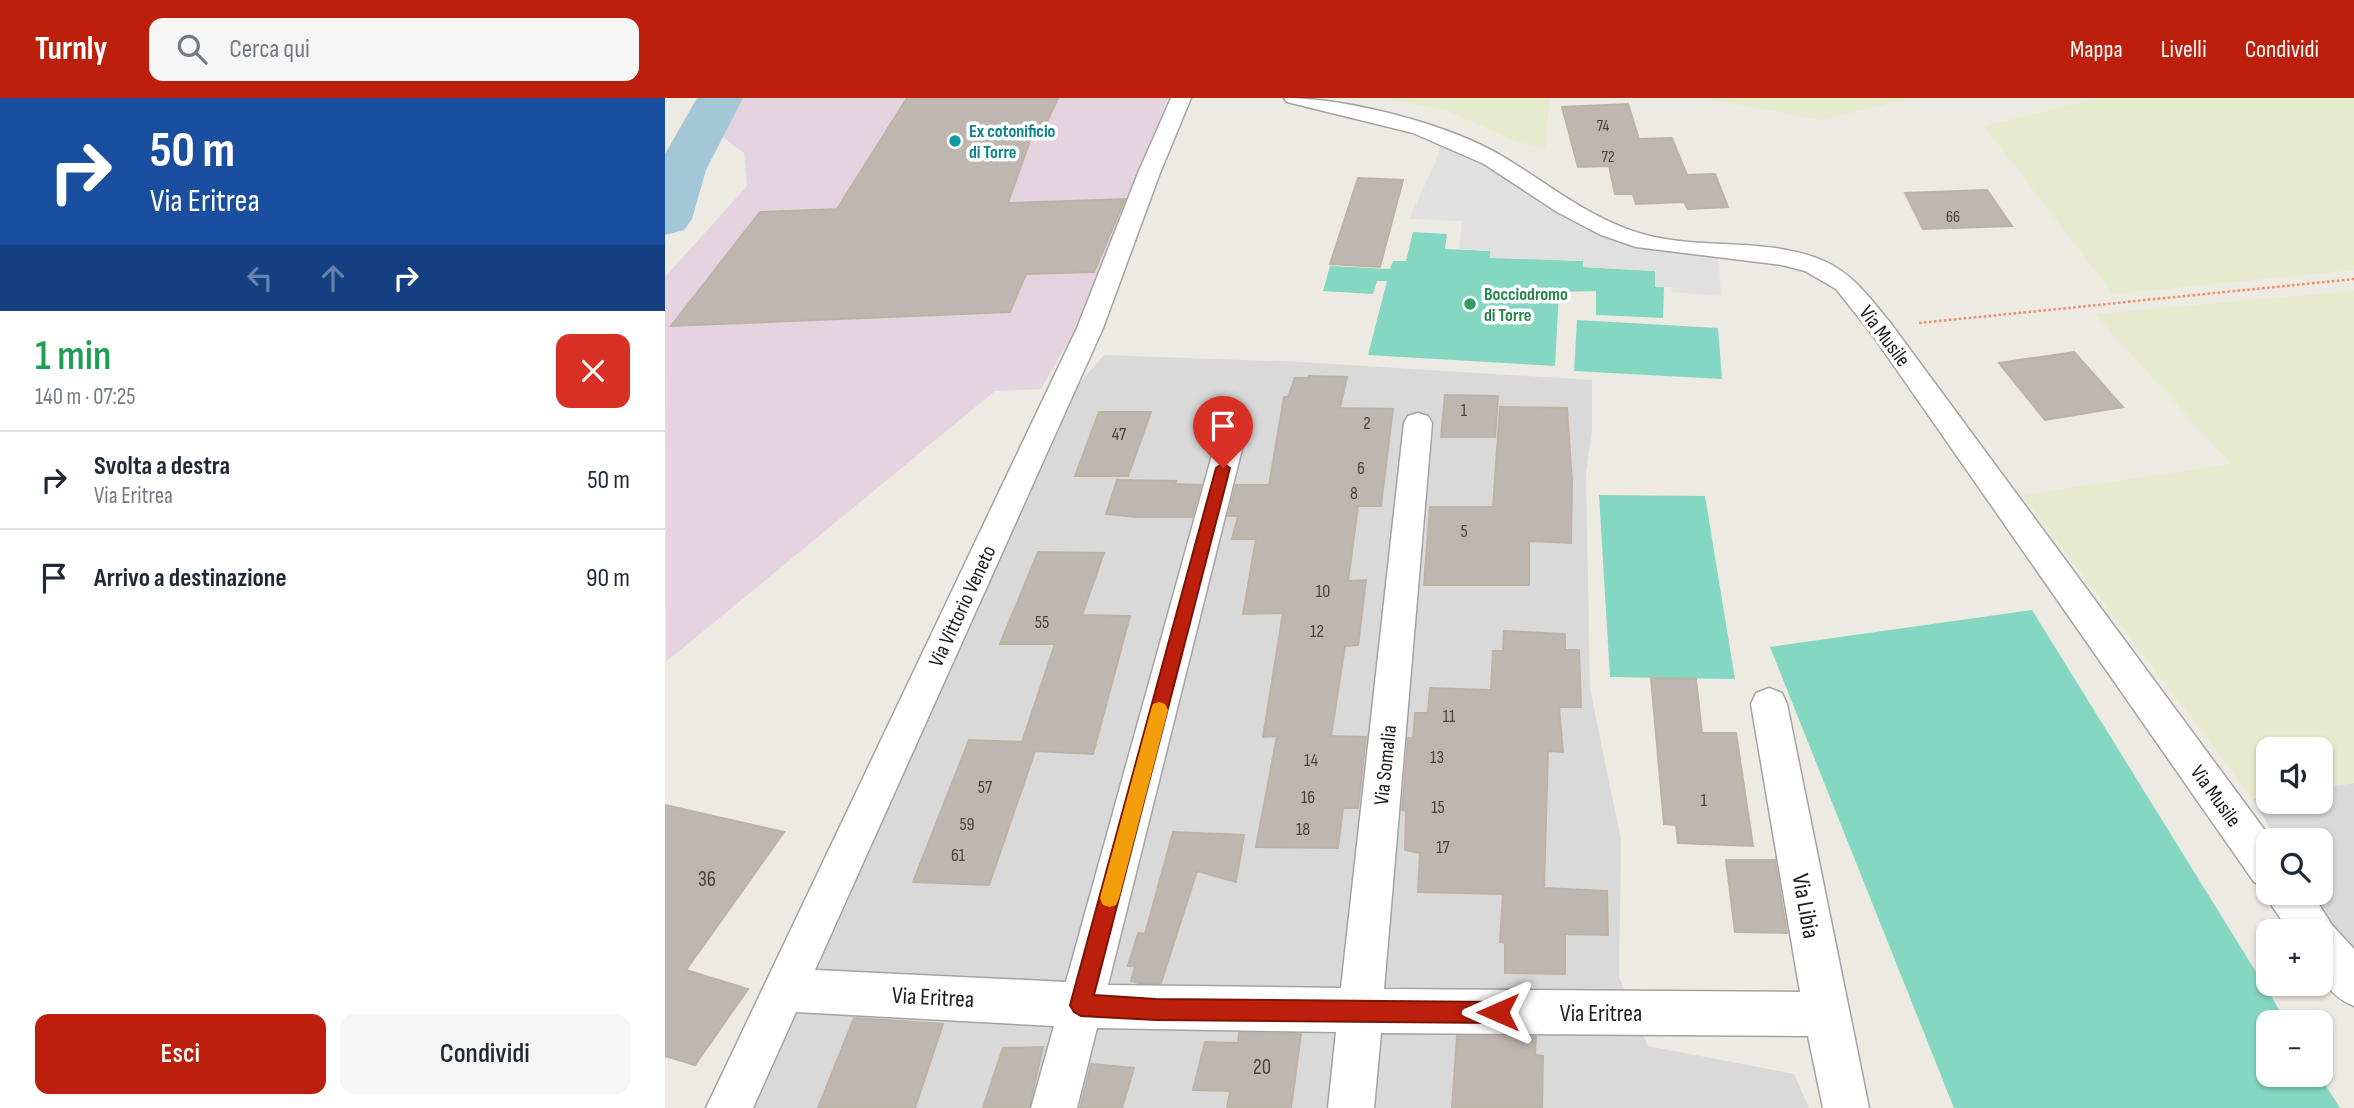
<!DOCTYPE html>
<html lang="it">
<meta charset="utf-8">
<style>
body{margin:0;font-family:"Sofia Sans Condensed",sans-serif;background:#f6f6f7;color:#1f2937;height:100vh;display:flex;flex-direction:column;font-size:26px;white-space:nowrap}
*{box-sizing:border-box;margin:0}
p{font-size:23px;color:#747a83}
.icon{flex:none;width:38px;height:38px;fill:none;stroke:currentColor;stroke-width:2;stroke-linecap:round;stroke-linejoin:round}
.map{position:relative;flex:1;overflow:hidden}
.drawer{display:flex;flex-direction:column;background:#fff;width:665px}
.drawer>*{flex:none}
.top-card{background:#1a4fa0;color:#fff;overflow:hidden}
.fabs{position:absolute;left:1591px;top:639px;display:grid;gap:14px}
.fabs a{display:grid;place-items:center;width:77px;height:77px;border-radius:14px;background:#fff;box-shadow:0 2px 5px #0004;font-size:35px}
.pin{position:absolute;display:grid;place-items:center;width:60px;height:60px;color:#fff;margin:-72px -30px;border-radius:50% 50% 50% 0;rotate:-45deg;box-shadow:0 0 7px #0007}
.pin .icon{rotate:45deg}
.me{position:absolute;width:77px;margin:-38px;rotate:270deg;stroke-linejoin:round;filter:drop-shadow(0 0 5px #0008)}
.turn{display:flex;align-items:center;gap:24px;height:147px;padding:0 35px;font-size:32px}
.turn .icon{width:91px;height:91px;stroke-width:2.5}
.turn b{display:block;font-size:49px;line-height:60px}
.lanes{display:flex;align-items:center;height:66px;padding:0 35px;background:#0003;justify-content:center;gap:35px;direction:ltr}
.lanes .off{opacity:.35}
.round{display:grid;place-items:center;flex:none;width:74px;height:74px;border-radius:14px;background:#f6f6f7}
.headline{display:flex;align-items:center;justify-content:space-between;height:119px;padding:0 35px}
h1{font-size:42px;font-weight:600;line-height:52px;color:#1e9e55}
.primary-button{display:flex;gap:14px;margin-top:auto;padding:14px 35px}
.primary-button a{flex:1;height:80px;border-radius:14px;background:#bc1f0b;color:#fff;font-size:28px;font-weight:600;line-height:80px;text-align:center}
.primary-button a+a{background:#f6f6f7;color:#1f2937}
ul{padding:0;list-style:none}
li{display:flex;align-items:center;gap:21px;height:98px;padding:0 35px;border-top:2px solid #e0e1e3}
li div{flex:1}
li b{display:block;font-size:26px}
li em{font-style:normal}
header{display:flex;align-items:center;gap:42px;box-sizing:border-box;height:98px;padding:0 35px;background:#bc1f0b;color:#fff}
header strong{font-size:33px}
nav{display:flex;gap:38px;margin-inline-start:auto;font-size:24px}
.search{width:490px;height:63px;background:#f6f6f7;display:flex;align-items:center;gap:18px;box-sizing:border-box;padding:0 24px;border-radius:14px;color:#747a83;font-size:26px}
main{display:flex;flex:1;min-height:0}
.map>svg:first-child{display:block}
.residential{fill:#dad9d9}
.industrial{fill:#e5d4e0}
.farmland{fill:#e6ebce}
.pitch{fill:#84d8c1}
.parking{fill:#e0e0e0}
.lines{fill:none;stroke-linecap:round;stroke-linejoin:round}
.river{fill:#a4c7d8;fill-rule:evenodd}
.building{fill:#bdb7af;stroke:#bdb3a5;stroke-width:2}
.street-casing{stroke:#a3a3a3;stroke-width:3}
.path{stroke:#f18a6e;stroke-width:2.5;stroke-dasharray:2.5 2.5;stroke-linecap:butt}
.street{fill:#fff;fill-rule:evenodd}
.route{fill:#bc1f0b;stroke:#7a1407;stroke-width:2}
.slow{fill:#f59e0b}
.culture-dot{fill:#0f9aa8;stroke:#fff;stroke-width:2.5}
.leisure-dot{fill:#2e9e5b;stroke:#fff;stroke-width:2.5}
.labels{text-anchor:middle;stroke-width:7;stroke-linejoin:round;paint-order:stroke}
.far-number-label{font-size:16px;fill:#444341}
.far-culture-label{font-size:18px;font-weight:bold;fill:#0d838f;stroke:#fff;text-anchor:start}
.far-leisure-label{font-size:18px;font-weight:bold;fill:#27864d;stroke:#fff;text-anchor:start}
.number-label{font-size:18px;fill:#444341}
.street-label{font-size:21px;fill:#1c1c1c;stroke:#fff}
.near-number-label{font-size:21px;fill:#444341}
.near-street-label{font-size:24px;fill:#1c1c1c;stroke:#fff}
</style>
<header>
<strong>Turnly</strong>
<div class="search"><svg class="icon" aria-label="search" viewBox="0 0 24 24"><circle cx="10" cy="10" r="6"/><path d="M15 15l6 6"/></svg>Cerca qui</div>
<nav><a>Mappa</a><a>Livelli</a><a>Condividi</a></nav>
</header>
<main>
<section class="drawer">
<div class="top-card">
<div class="turn"><svg class="icon" aria-label="right" viewBox="0 0 24 24"><path d="M7 20v-9h11M14 6l5 5-5 5"/></svg><div><b>50 m</b>Via Eritrea</div></div>
<div class="lanes"><svg class="icon off" aria-label="left" viewBox="0 0 24 24"><path d="M17 20v-9H6M10 6l-5 5 5 5"/></svg><svg class="icon off" aria-label="ahead" viewBox="0 0 24 24"><path d="M12 20V5M6 11l6-6 6 6"/></svg><svg class="icon" aria-label="right" viewBox="0 0 24 24"><path d="M7 20v-9h11M14 6l5 5-5 5"/></svg></div>
</div>
<div class="headline"><div><h1>1 min</h1><p>140 m · 07:25</p></div><a class="round" style="background:#d93025;color:#fff"><svg class="icon" aria-label="close" viewBox="0 0 24 24"><path d="M6 6l12 12M18 6L6 18"/></svg></a></div>
<ul>
<li><svg class="icon" aria-label="right" viewBox="0 0 24 24"><path d="M7 20v-9h11M14 6l5 5-5 5"/></svg><div><b>Svolta a destra</b><p>Via Eritrea</p></div><em>50 m</em></li>
<li><svg class="icon" aria-label="arrive" viewBox="0 0 24 24"><path d="M6 21V4h12l-3 4 3 4H6"/></svg><div><b>Arrivo a destinazione</b></div><em>90 m</em></li>
</ul>
<div class="primary-button"><a>Esci</a><a>Condividi</a></div>
</section>
<div class="map">
<svg width="1689" height="1010" viewBox="0 0 1689 1010">
<rect width="100%" height="100%" fill="#edeae2"/>
<g class="residential">
<path d="M 439,257 L 637,264 L 927,282 L 927,331 L 921,376 L 925,591 L 956,742 L 954,879 L 983,948 L 1129,976 L 1144,1010 L 89,1010 L 396,306 Z"/>
<path d="M 1689,685 L 1689,862 L 1641,795 L 1656,794 L 1656,742 L 1612,742 L 1588,701 L 1603,698 L 1603,704 L 1656,704 L 1656,690 Z"/>
</g>
<path class="industrial" d="M 73,0 L 503,0 L 414,226 L 376,291 L 330,293 L 1,564 L 0,179 L 82,88 L 79,55 L 49,33 L 64,20 Z"/>
<g class="farmland">
<path d="M 719,0 L 885,0 L 880,51 L 850,43 L 781,12 Z"/>
<path d="M 1038,0 L 1247,0 L 1156,22 Z"/>
<path d="M 1435,0 L 1689,0 L 1689,172 L 1448,196 L 1319,28 Z"/>
<path d="M 1689,193 L 1689,685 L 1656,690 L 1656,651 L 1603,651 L 1603,698 L 1588,701 L 1357,397 L 1566,366 L 1430,216 Z"/>
</g>
<g class="pitch">
<path d="M 748,134 L 782,136 L 780,151 L 826,153 L 825,159 L 918,163 L 919,169 L 990,173 L 990,189 L 999,189 L 998,220 L 931,217 L 931,193 L 894,194 L 890,268 L 703,257 L 722,183 L 712,183 L 708,196 L 658,193 L 665,168 L 725,171 L 728,163 L 741,163 Z"/>
<path d="M 912,222 L 1053,230 L 1057,281 L 909,273 Z"/>
<path d="M 934,397 L 1040,398 L 1070,581 L 945,579 Z"/>
<path d="M 1367,512 L 1622,924 L 1603,924 L 1603,976 L 1654,977 L 1675,1010 L 1289,1010 L 1105,549 Z"/>
</g>
<path class="parking" d="M 778,40 L 944,132 L 1053,153 L 1056,198 L 1007,194 L 1006,189 L 990,189 L 990,173 L 918,169 L 918,163 L 825,160 L 825,153 L 794,151 L 797,123 L 744,121 L 770,65 Z"/>
<g class="lines">
<path class="river" d="M 32,0 L 78,0 L 41,72 L 27,121 L 19,132 L 0,137 L 0,56 Z"/>
</g>
<g class="building">
<path d="M 242,0 L 393,0 L 376,37 L 367,37 L 343,105 L 460,101 L 429,174 L 361,176 L 345,214 L 6,228 L 95,114 L 172,111 Z"/>
<path d="M 963,6 L 974,41 L 1007,40 L 1022,77 L 1050,76 L 1063,109 L 1023,111 L 1019,104 L 971,106 L 968,96 L 950,96 L 944,68 L 913,69 L 897,9 Z"/>
<path d="M 693,80 L 738,82 L 715,169 L 665,166 Z"/>
<path d="M 1322,92 L 1347,128 L 1258,131 L 1240,95 Z"/>
<path d="M 1409,254 L 1458,309 L 1380,322 L 1334,265 Z"/>
<path d="M 644,278 L 682,279 L 675,310 L 728,311 L 716,408 L 693,408 L 683,483 L 701,482 L 693,547 L 680,548 L 666,638 L 701,639 L 693,710 L 678,710 L 673,750 L 591,749 L 612,638 L 598,639 L 618,515 L 578,516 L 591,441 L 567,441 L 573,418 L 563,418 L 571,387 L 604,387 L 619,299 L 623,299 L 630,280 L 643,280 Z"/>
<path d="M 780,297 L 833,298 L 830,339 L 776,339 Z"/>
<path d="M 835,309 L 902,310 L 907,384 L 906,445 L 864,443 L 864,487 L 759,487 L 765,409 L 828,409 Z"/>
<path d="M 434,314 L 486,314 L 463,378 L 410,378 Z"/>
<path d="M 452,382 L 511,383 L 510,386 L 536,387 L 527,419 L 471,419 L 441,416 Z"/>
<path d="M 373,454 L 439,455 L 417,517 L 465,518 L 428,656 L 370,653 L 324,787 L 248,784 L 304,642 L 357,644 L 390,546 L 335,546 Z"/>
<path d="M 839,533 L 900,536 L 900,552 L 914,552 L 916,609 L 894,609 L 898,654 L 883,653 L 879,790 L 942,793 L 943,837 L 900,836 L 900,876 L 840,875 L 840,845 L 835,844 L 838,796 L 753,794 L 755,755 L 740,752 L 741,713 L 737,712 L 743,640 L 748,640 L 750,615 L 763,615 L 765,590 L 826,592 L 828,553 L 838,553 Z"/>
<path d="M 986,580 L 1031,581 L 1037,635 L 1071,635 L 1088,748 L 1013,745 L 1011,727 L 999,726 Z"/>
<path d="M 0,707 L 119,734 L 21,872 L 83,891 L 30,967 L 0,958 Z"/>
<path d="M 508,734 L 579,737 L 571,784 L 532,773 L 496,885 L 474,885 L 466,883 L 470,868 L 463,868 L 473,835 L 480,836 Z"/>
<path d="M 1061,762 L 1110,762 L 1122,835 L 1070,834 Z"/>
<path d="M 189,920 L 278,926 L 250,1010 L 153,1010 Z"/>
<path d="M 574,935 L 636,936 L 626,1010 L 562,1010 L 565,993 L 528,992 L 540,944 L 573,945 Z"/>
<path d="M 792,938 L 871,939 L 870,957 L 878,958 L 877,1010 L 787,1010 Z"/>
<path d="M 378,949 L 364,1010 L 318,1010 L 338,950 Z"/>
<path d="M 426,966 L 469,970 L 457,1010 L 415,1010 Z"/>
</g>
<g class="lines">
<g class="street-casing">
<g id="street">
<path d="M 506,0 L 526,0 L 495,75 L 438,230 L 150,872 L 401,884 L 551,343 L 555,336 L 565,333 L 575,336 L 579,343 L 443,887 L 676,890 L 739,325 L 743,318 L 753,315 L 763,318 L 767,325 L 719,891 L 1135,894 L 1086,606 L 1091,595 L 1104,590 L 1117,595 L 1122,606 L 1204,1010 L 1158,1010 L 1143,938 L 716,935 L 709,1010 L 663,1010 L 671,934 L 432,930 L 412,1010 L 366,1010 L 389,928 L 131,914 L 88,1010 L 41,1010 L 412,230 L 473,75 Z"/>
<path d="M 619,0 C 682,0 783,26 837,58 C 884,86 927,123 981,137 C 1038,152 1104,139 1159,163 C 1188,176 1204,199 1224,223 L 1607,742 L 1603,742 L 1603,794 L 1646,794 L 1667,827 L 1689,851 L 1689,908 C 1652,892 1656,868 1656,833 L 1624,833 L 1607,808 L 1601,794 L 1602,789 L 1589,784 L 1206,235 L 1171,191 L 1140,173 L 1117,167 L 971,149 L 936,137 L 892,114 L 819,66 L 748,35 L 622,4 Z"/>
</g>
</g>
<path class="path" d="M 1254,225 L 1689,181"/>
<use href="#street" class="street"/>
</g>
<path class="route" d="M 558,365 L 565,370 L 429,897 L 491,901 L 833,904 L 840,907 L 843,914 L 840,922 L 833,925 L 491,922 L 416,918 L 409,914 L 405,907 L 551,370 Z"/>
<path class="slow" d="M 494,604 L 500,606 L 503,612 L 454,800 L 451,807 L 445,809 L 438,807 L 435,800 L 486,612 L 488,606 Z"/>
<circle class="culture-dot" cx="290" cy="43" r="7"/>
<circle class="leisure-dot" cx="805" cy="206" r="7"/>
<g class="labels">
<g class="far-number-label">
<text x="938" y="33">74</text>
<text x="943" y="64">72</text>
<text x="1288" y="124">66</text>
</g>
<g class="far-culture-label">
<text x="304" y="39">Ex cotonificio<tspan x="304" dy="21">di Torre</tspan></text>
</g>
<g class="far-leisure-label">
<text x="819" y="202">Bocciodromo<tspan x="819" dy="21">di Torre</tspan></text>
</g>
<g class="number-label">
<text x="799" y="318">1</text>
<text x="702" y="331">2</text>
<text x="454" y="342">47</text>
<text x="696" y="376">6</text>
<text x="689" y="401">8</text>
<text x="799" y="439">5</text>
<text x="658" y="499">10</text>
<text x="377" y="530">55</text>
<text x="652" y="539">12</text>
<text x="784" y="624">11</text>
<text x="772" y="665">13</text>
<text x="646" y="668">14</text>
<text x="320" y="695">57</text>
<text x="643" y="705">16</text>
<text x="1039" y="708">1</text>
<text x="773" y="715">15</text>
<text x="302" y="732">59</text>
<text x="638" y="737">18</text>
<text x="778" y="755">17</text>
<text x="293" y="763">61</text>
</g>
<g class="street-label">
<text transform="translate(1220 238) rotate(53)" y="7">Via Musile</text>
<text transform="translate(297 508) rotate(-65)" y="7">Via Vittorio Veneto</text>
<text transform="translate(720 667) rotate(-84)" y="7">Via Somalia</text>
<text transform="translate(1551 698) rotate(54)" y="7">Via Musile</text>
</g>
<g class="near-number-label">
<text x="42" y="788">36</text>
<text x="597" y="976">20</text>
</g>
<g class="near-street-label">
<text transform="translate(1141 808) rotate(80)" y="8">Via Libia</text>
<text transform="translate(268 899) rotate(3)" y="8">Via Eritrea</text>
<text x="936" y="923">Via Eritrea</text>
</g>
</g>
</svg>
<div class="fabs">
<a><svg class="icon" aria-label="sound" viewBox="0 0 24 24"><path d="M4 9h4l5-4v14l-5-4H4zM17 9q2 3 0 6"/></svg></a>
<a><svg class="icon" aria-label="search" viewBox="0 0 24 24"><circle cx="10" cy="10" r="6"/><path d="M15 15l6 6"/></svg></a>
<a>+</a>
<a>−</a>
</div>
<div class="pin" style="left:558px;top:370px;background:#d93025"><svg class="icon" aria-label="arrive" viewBox="0 0 24 24"><path d="M6 21V4h12l-3 4 3 4H6"/></svg></div>
<svg class="me" style="left:833px;top:914px" viewBox="-20 -20 40 40"><path d="M0-17L14 15 0 8-14 15z" fill="#bc1f0b" stroke="#fff" stroke-width="4"/></svg>
</div>
</main>
